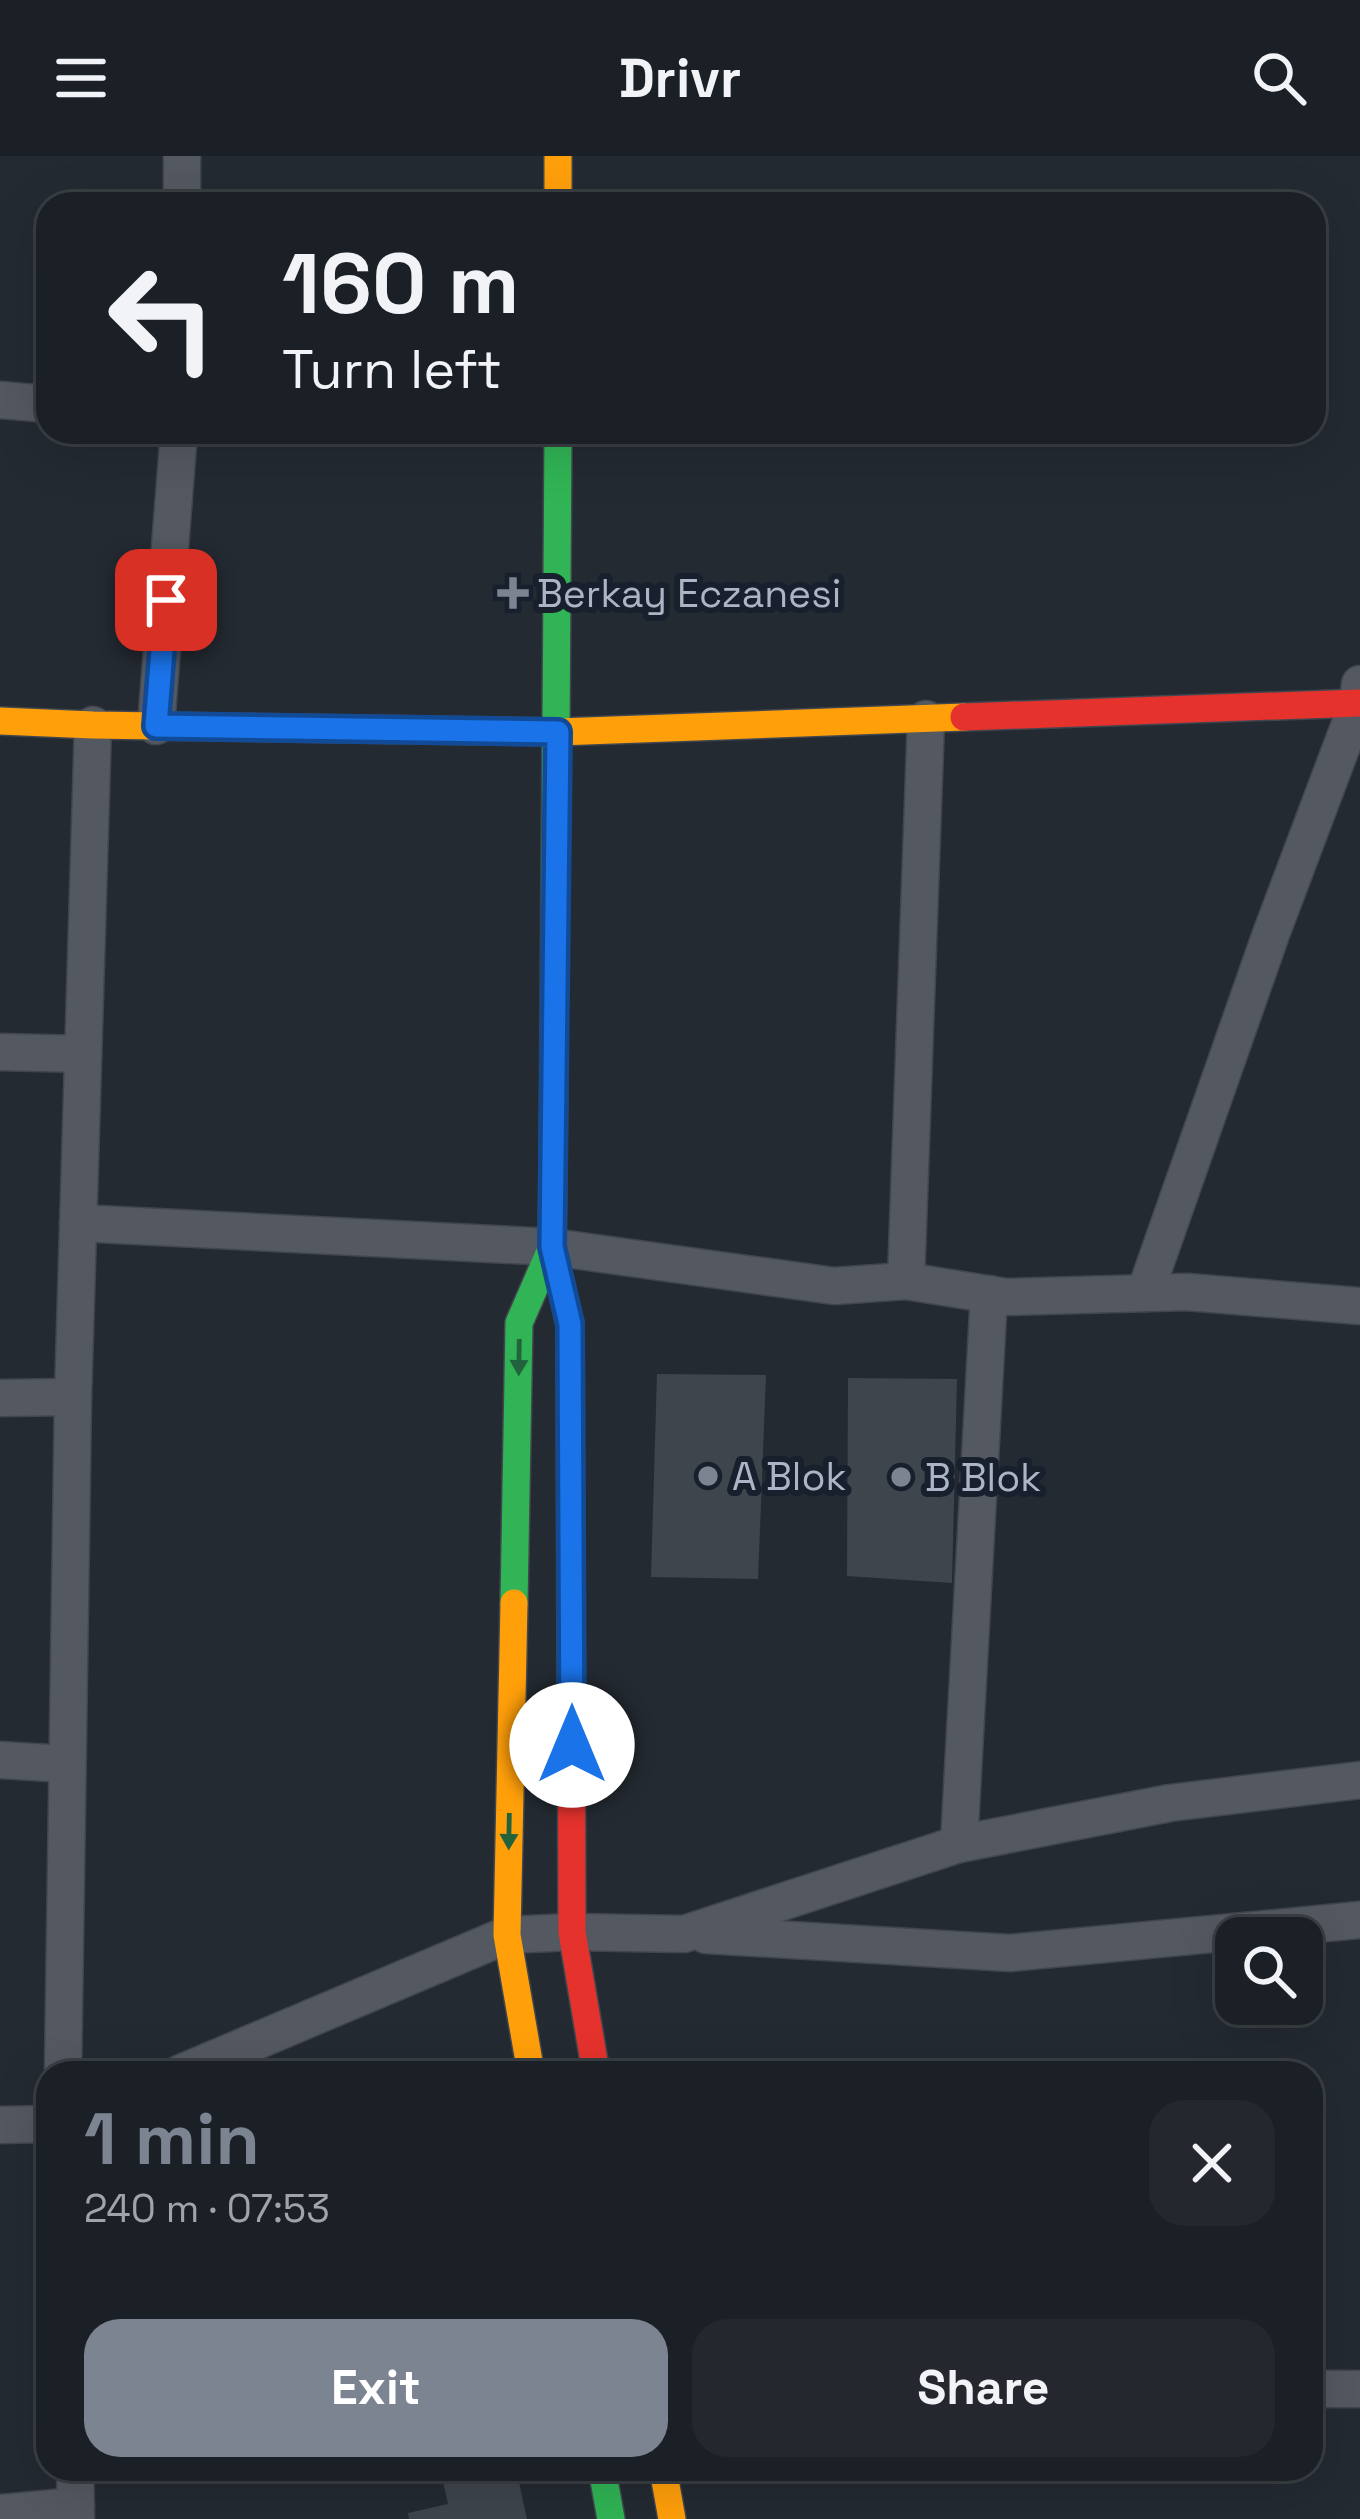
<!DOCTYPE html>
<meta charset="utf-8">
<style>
body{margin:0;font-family:"Space Grotesk",sans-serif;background:#24282e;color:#f1f3f6;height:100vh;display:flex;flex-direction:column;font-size:45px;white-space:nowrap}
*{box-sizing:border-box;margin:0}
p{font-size:39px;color:#a0a3a7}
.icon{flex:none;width:66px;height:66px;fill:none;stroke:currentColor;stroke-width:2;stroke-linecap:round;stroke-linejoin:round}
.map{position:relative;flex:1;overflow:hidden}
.sheet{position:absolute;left:36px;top:1905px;width:1287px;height:420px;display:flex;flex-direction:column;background:#1b2026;border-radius:36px;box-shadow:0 12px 48px #0002,0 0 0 3px #393e43}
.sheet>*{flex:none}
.banner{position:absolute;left:36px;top:36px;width:1290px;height:252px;border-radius:36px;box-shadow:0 12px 48px #0002,0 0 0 3px #393e43;background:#1b2026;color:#f1f3f6;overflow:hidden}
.fabs{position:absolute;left:1215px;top:1761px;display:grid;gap:24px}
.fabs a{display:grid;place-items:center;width:108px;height:108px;border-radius:24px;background:#1b2026;box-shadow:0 12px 48px #0002,0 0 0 3px #393e43;font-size:60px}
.pin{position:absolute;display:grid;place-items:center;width:102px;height:102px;color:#fff;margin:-51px;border-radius:24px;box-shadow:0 6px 18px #0006}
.me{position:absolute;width:132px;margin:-66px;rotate:0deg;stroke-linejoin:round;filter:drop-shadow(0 0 9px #0008)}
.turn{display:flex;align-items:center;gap:42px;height:252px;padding:0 48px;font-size:54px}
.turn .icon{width:156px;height:156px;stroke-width:2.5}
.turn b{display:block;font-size:84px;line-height:102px}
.round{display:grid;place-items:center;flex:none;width:126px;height:126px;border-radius:36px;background:#24282e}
.summary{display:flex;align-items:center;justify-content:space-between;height:204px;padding:0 48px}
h1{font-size:72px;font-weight:700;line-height:90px;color:#7c8492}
.primary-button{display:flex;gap:24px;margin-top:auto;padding:24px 48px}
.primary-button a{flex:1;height:138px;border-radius:36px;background:#7c8492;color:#fff;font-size:48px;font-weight:700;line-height:138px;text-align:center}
.primary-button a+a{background:#24282e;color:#f1f3f6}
header{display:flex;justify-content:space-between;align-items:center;height:156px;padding:0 48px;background:#1b2026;font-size:54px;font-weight:700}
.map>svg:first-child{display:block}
.building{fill:#3f454d}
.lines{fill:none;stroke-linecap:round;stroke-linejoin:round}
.street-casing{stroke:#41464e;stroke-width:39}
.fast-casing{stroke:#41464e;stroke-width:30}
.slow-casing{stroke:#41464e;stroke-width:30}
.jam-casing{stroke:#41464e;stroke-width:30}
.street{stroke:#545860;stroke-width:36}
.fast{stroke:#30b455;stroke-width:27}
.slow{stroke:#ff9f0a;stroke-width:27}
.jam{stroke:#e5322d;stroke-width:27}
.oneway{fill:#22633e}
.route-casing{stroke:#114b97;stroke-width:30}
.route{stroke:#1a73e8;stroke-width:21}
.poi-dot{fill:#7c8492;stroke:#17202c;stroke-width:4.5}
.labels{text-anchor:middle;stroke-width:12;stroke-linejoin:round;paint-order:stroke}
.poi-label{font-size:39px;fill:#acb5c5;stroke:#17202c;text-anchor:start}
</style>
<header><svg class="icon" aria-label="menu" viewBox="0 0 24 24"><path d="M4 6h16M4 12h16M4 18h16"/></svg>Drivr<svg class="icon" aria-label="search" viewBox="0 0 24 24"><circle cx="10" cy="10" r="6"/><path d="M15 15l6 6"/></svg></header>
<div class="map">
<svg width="1360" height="2363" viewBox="0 0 1360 2363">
<rect width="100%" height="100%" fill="#242a32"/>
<g class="building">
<path d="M 657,1218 L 766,1219 L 758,1423 L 651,1421 Z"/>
<path d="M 848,1222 L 957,1223 L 952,1427 L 847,1420 Z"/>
<path d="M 456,2313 L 516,2313 L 527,2363 L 409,2363 L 408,2357 L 448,2348 L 441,2316 Z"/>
</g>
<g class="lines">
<g class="street-casing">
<g id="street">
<path d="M 182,48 L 182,0"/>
<path d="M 0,244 L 48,248"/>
<path d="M 156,570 L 179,276"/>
<path d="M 0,896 L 83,898"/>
<path d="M 78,1067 L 552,1091 L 834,1130 L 906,1125 L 1006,1141 L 1187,1136 L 1360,1150"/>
<path d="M 906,1125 L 926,563"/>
<path d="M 1145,1137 L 1271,778 L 1358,547 L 1360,528"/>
<path d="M 0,1242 L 73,1241"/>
<path d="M 0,1604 L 67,1608"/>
<path d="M 959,1688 L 989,1138"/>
<path d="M 706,1779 L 1010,1797 L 1360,1764"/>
<path d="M 63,1917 L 73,1241 L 93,569"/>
<path d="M 181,1917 L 507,1779 L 572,1776 L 684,1778 L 959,1688 L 1170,1647 L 1360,1624"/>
<path d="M 0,1969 L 48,1968"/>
<path d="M 1311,2233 L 1360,2233"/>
<path d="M 75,2313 L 76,2363"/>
<path d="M 0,2357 L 76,2350"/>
</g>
</g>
<g class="fast-casing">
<g id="fast">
<path d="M 553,1023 L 558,276"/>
<path d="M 514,1447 L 519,1167 L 552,1091"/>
<path d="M 602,2313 L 611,2363"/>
</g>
</g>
<g class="slow-casing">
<g id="slow">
<path d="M 558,0 L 558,48"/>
<path d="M 0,565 L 93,569 L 558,576 L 964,561"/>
<path d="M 514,1447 L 507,1779 L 531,1917"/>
<path d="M 663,2313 L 672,2363"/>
</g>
</g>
<g class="jam-casing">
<g id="jam">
<path d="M 964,561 L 1360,547"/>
<path d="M 553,1023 L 552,1091 L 570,1168 L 572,1776 L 596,1917"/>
</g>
</g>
<use href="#street" class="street"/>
<use href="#fast" class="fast"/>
<use href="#slow" class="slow"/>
<use href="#jam" class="jam"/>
</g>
<defs><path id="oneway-solid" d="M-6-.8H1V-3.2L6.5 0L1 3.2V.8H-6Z" transform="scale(3)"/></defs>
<g class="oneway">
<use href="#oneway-solid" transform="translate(519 1201) rotate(91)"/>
<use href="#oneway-solid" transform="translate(509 1675) rotate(91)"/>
</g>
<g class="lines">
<g class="route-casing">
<path id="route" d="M 166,444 L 156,570 L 558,576 L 552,1091 L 570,1168 L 572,1589"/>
</g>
<use href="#route" class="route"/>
</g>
<g class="poi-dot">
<path d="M507 419h12v12h12v12h-12v12h-12v-12h-12v-12h12z"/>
<circle cx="708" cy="1320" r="12"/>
<circle cx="901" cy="1321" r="12"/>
</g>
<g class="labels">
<g class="poi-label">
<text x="537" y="451">Berkay Eczanesi</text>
<text x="732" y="1334">A Blok</text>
<text x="925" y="1335">B Blok</text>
</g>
</g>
</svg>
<div class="fabs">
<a><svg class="icon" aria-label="search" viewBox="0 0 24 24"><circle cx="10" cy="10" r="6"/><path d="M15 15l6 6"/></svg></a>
</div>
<div class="pin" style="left:166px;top:444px;background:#d93025"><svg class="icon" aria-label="arrive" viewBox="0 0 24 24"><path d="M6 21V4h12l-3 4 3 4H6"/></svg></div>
<svg class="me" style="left:572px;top:1589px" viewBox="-20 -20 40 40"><circle r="19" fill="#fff"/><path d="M0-13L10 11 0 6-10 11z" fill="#1a73e8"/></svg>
<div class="banner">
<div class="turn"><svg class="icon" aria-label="left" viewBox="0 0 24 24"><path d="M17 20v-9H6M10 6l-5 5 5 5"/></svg><div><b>160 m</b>Turn left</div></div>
</div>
<section class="sheet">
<div class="summary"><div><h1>1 min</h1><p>240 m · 07:53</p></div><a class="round"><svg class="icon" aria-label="close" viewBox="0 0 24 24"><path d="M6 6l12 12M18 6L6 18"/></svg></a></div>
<div class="primary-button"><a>Exit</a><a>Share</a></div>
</section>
</div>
